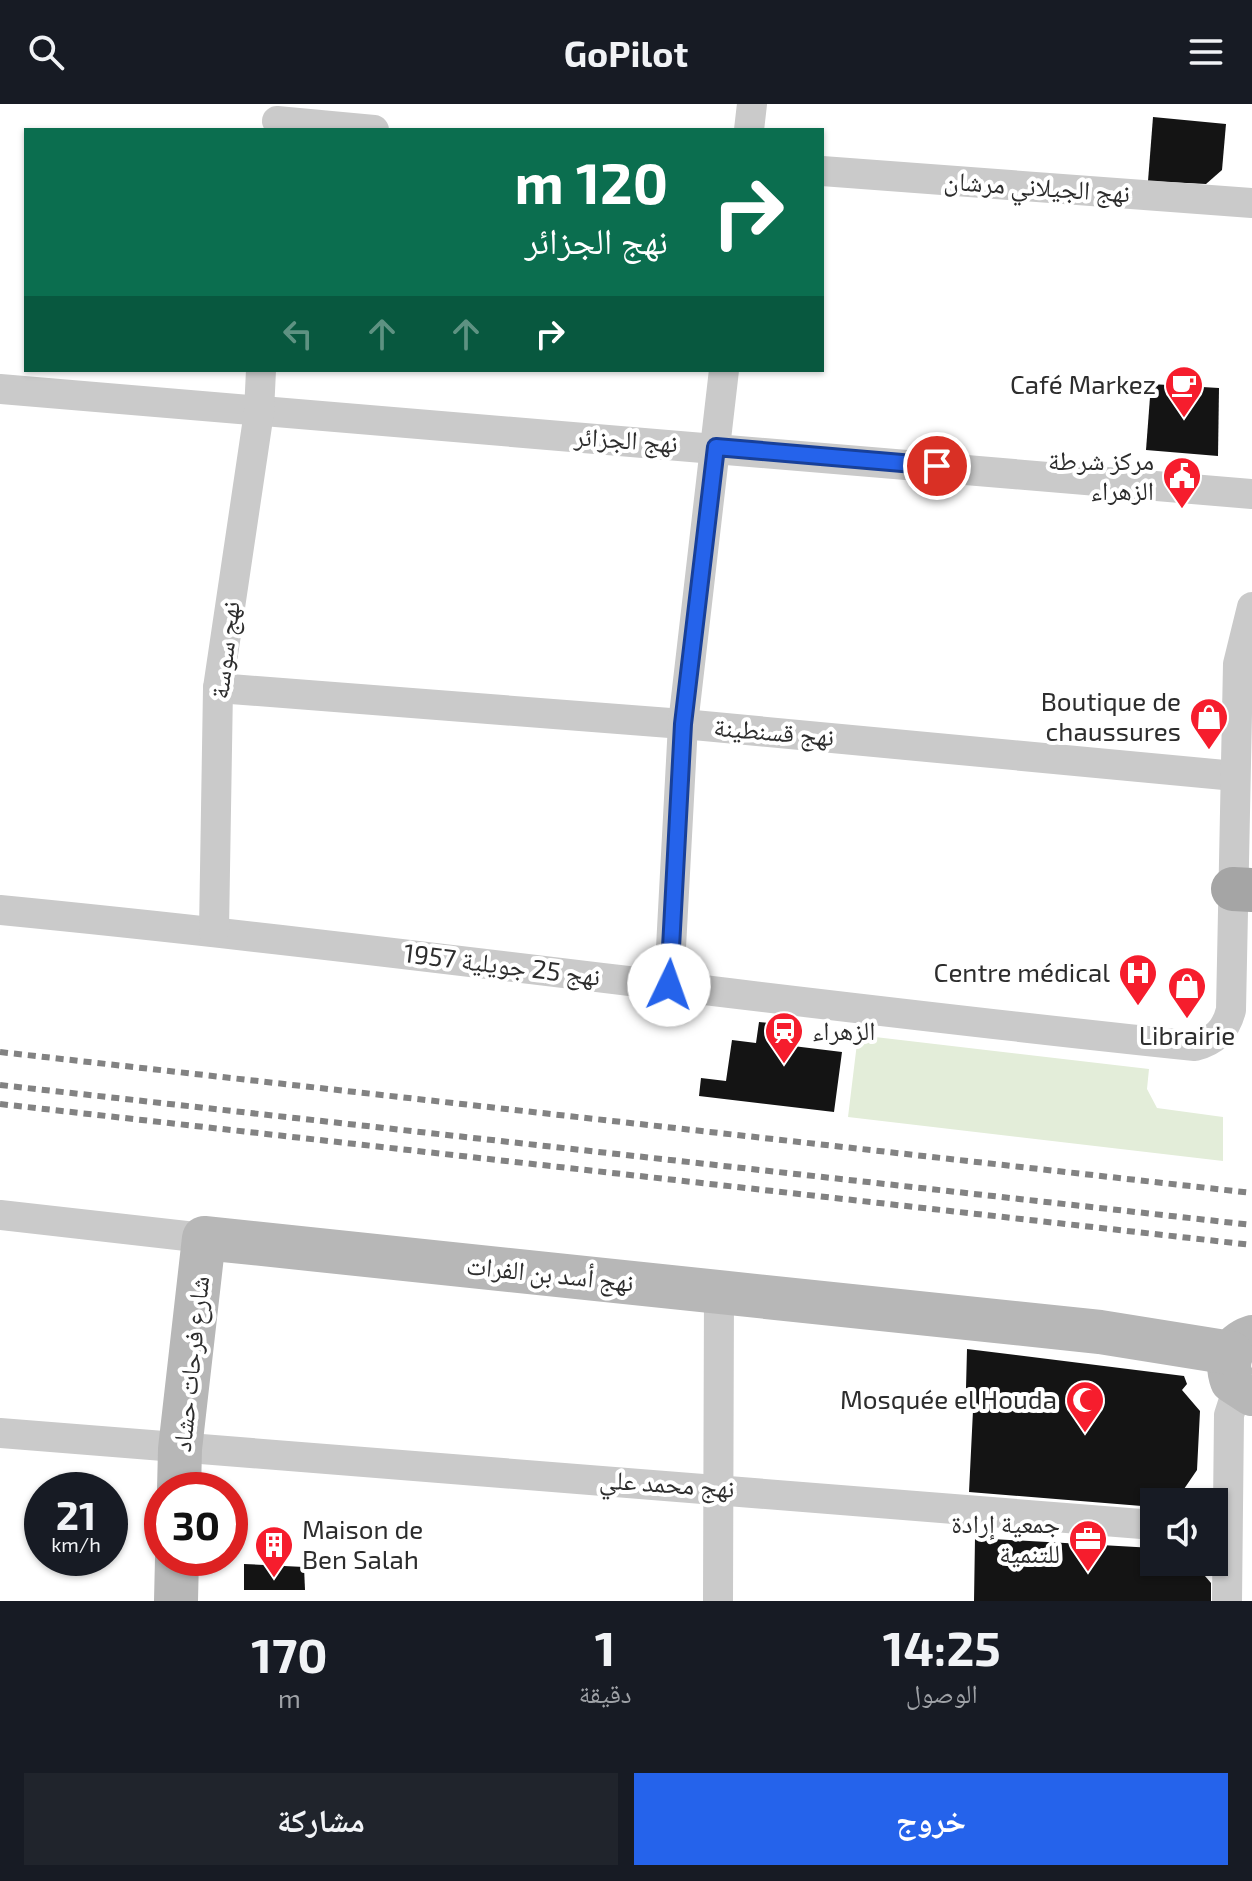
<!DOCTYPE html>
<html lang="ar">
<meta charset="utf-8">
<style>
body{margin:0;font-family:"Exo 2","Noto Naskh Arabic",sans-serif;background:#20242c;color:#f1f3f6;direction:rtl;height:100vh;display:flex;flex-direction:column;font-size:30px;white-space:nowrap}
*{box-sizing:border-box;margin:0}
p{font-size:26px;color:#9ea1a6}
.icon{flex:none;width:44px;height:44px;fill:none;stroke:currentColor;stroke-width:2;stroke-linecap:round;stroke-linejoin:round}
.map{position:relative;height:1497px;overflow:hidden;direction:ltr}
.side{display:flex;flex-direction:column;background:#171b24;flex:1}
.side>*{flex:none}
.banner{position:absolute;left:24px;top:24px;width:800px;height:244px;border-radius:0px;box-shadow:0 2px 6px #0004;direction:rtl;background:#0b6e4f;color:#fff;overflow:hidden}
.controls{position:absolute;left:1140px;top:1384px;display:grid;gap:16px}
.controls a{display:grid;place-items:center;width:88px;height:88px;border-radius:0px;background:#171b24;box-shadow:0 2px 6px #0004;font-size:40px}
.speed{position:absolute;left:24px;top:1368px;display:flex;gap:16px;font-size:40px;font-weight:700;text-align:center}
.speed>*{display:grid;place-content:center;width:104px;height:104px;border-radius:50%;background:#171b24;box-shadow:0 2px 6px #0004;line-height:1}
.speed small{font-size:20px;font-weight:400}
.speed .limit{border:12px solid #d22;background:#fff;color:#111}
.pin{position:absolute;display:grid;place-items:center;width:68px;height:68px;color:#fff;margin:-34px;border:4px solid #fff;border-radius:50%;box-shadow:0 2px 8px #0007}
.me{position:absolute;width:88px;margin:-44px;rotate:3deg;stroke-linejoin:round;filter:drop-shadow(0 0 6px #0008)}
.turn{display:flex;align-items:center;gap:28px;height:168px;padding:0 24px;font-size:36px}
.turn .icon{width:104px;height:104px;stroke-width:2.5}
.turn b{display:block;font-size:56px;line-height:68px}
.lanes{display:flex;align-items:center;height:76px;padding:0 24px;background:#0003;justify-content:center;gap:40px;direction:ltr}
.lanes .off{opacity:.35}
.eta{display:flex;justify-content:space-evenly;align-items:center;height:136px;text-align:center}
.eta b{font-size:48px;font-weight:700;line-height:56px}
.primary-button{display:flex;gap:16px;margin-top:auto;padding:16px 24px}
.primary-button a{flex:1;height:92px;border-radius:0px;background:#2563eb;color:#fff;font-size:32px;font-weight:700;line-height:92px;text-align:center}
.primary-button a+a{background:#20242c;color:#f1f3f6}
header{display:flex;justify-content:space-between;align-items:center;height:104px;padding:0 24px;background:#171b24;font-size:36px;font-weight:700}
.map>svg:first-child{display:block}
.green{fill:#e3edd9}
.building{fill:#141414}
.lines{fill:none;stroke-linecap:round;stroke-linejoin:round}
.street{stroke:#cacaca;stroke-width:30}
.secondary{stroke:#b7b7b7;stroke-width:44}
.primary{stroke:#a5a5a5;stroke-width:44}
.rail{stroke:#828282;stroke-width:6;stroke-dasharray:8 6;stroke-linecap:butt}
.route-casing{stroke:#184099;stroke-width:20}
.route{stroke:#2563eb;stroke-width:14}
.labels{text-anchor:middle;stroke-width:8;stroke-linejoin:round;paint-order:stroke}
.street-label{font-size:26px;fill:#2d2d2d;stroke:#fff}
.poi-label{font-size:26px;fill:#2d2d2d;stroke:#fff;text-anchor:end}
</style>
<header><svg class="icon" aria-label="menu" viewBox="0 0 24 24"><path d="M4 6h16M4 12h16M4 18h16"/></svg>GoPilot<svg class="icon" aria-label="search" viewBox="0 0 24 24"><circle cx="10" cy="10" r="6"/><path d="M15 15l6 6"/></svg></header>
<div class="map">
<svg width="1252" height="1497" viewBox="0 0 1252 1497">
<rect width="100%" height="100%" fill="#fff"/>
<path class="green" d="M 858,931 L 1149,965 L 1147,985 L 1157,1004 L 1223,1013 L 1223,1057 L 848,1013 Z"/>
<g class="building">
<path d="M 1153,13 L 1226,20 L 1222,66 L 1206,80 L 1148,77 Z"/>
<path d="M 1151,280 L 1219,284 L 1218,352 L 1146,346 Z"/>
<path d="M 759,918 L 795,922 L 793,942 L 842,948 L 834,1008 L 699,992 L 701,974 L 726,977 L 732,936 L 756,939 Z"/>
<path d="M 967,1245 L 1184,1272 L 1187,1280 L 1182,1286 L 1200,1307 L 1197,1366 L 1184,1385 L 1171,1384 L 1169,1398 L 1154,1398 L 1154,1403 L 969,1388 L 974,1286 L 966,1284 Z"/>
<path d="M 975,1434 L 1154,1444 L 1154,1458 L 1193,1458 L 1211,1479 L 1211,1497 L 974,1497 Z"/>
<path d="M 244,1460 L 304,1463 L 305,1486 L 244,1486 Z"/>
</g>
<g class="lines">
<g class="street">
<path d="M 277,17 L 374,26"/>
<path d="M 749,26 L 752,0"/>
<path d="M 822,67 L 1252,99"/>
<path d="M 0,285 L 1252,390"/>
<path d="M 218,584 L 683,620 L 1235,672"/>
<path d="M 0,806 C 399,845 796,901 1195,942 C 1215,937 1226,926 1231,906 L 1238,560 L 1252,503"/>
<path d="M 214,827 L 218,584 L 259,308 L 261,266"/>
<path d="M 669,881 L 683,620 L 724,266"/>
<path d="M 0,1111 L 204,1134"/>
<path d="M 0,1329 L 1154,1421"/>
<path d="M 718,1497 L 719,1188"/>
<path d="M 1227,1497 L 1229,1311 L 1238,1283"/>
</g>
<g class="secondary">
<path d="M 1252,1233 C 1231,1240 1225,1257 1232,1277 L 1252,1290"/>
<path d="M 179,1386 L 180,1345 L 204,1134 L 1100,1228 L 1231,1249"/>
<path d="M 176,1497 L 177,1454"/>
</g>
<path class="primary" d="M 1233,785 L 1252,786"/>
<g class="rail">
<path d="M 0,948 L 1252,1089"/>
<path d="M 0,981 L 1252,1121"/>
<path d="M 0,1000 L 1252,1141"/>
</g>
</g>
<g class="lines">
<g class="route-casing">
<path id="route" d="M 669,881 L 683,620 L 716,343 L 937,362"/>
</g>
<use href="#route" class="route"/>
</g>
<defs>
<g id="cafe-pin" transform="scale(2)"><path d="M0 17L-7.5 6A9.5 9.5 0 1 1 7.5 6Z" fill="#f61d2d" stroke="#fff"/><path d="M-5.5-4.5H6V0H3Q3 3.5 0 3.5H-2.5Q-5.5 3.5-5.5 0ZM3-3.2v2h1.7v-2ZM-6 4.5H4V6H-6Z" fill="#fff"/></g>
<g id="civic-pin" transform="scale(2)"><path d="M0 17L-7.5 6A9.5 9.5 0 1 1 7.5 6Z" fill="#f61d2d" stroke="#fff"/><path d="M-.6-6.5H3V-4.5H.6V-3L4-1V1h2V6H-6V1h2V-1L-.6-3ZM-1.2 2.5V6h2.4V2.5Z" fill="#fff"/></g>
<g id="shop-pin" transform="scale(2)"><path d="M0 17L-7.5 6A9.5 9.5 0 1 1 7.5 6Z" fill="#f61d2d" stroke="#fff"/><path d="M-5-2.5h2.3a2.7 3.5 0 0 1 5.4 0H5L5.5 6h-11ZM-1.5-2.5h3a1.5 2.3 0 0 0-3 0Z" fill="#fff"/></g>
<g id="hospital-pin" transform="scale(2)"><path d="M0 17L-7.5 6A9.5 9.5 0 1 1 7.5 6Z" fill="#f61d2d" stroke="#fff"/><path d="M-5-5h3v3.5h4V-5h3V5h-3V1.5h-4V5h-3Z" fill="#fff"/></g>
<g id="station-pin" transform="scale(2)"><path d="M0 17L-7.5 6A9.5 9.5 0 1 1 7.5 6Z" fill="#f61d2d" stroke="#fff"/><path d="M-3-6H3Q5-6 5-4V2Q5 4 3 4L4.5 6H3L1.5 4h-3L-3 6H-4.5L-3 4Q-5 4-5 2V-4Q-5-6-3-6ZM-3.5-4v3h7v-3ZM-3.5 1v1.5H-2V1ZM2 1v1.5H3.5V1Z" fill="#fff"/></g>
<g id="mosque-pin" transform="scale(2)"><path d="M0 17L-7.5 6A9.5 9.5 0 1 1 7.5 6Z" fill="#f61d2d" stroke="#fff"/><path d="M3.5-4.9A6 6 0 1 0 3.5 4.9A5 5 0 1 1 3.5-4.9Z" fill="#fff"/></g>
<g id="office-pin" transform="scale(2)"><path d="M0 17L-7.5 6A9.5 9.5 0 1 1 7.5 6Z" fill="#f61d2d" stroke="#fff"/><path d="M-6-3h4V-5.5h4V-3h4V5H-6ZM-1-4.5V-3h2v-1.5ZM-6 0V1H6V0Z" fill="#fff"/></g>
<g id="building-pin" transform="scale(2)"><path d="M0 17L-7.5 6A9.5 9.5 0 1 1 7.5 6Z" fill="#f61d2d" stroke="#fff"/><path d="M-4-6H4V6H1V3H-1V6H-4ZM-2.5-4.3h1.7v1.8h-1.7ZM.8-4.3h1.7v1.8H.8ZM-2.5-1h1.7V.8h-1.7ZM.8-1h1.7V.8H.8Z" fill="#fff"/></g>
</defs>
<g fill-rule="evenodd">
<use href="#cafe-pin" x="1184" y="281"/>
<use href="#civic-pin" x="1182" y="372"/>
<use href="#shop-pin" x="1209" y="613"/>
<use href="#hospital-pin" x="1138" y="869"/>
<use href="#shop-pin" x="1187" y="882"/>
<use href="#station-pin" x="784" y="927"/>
<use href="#mosque-pin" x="1085" y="1296"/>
<use href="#office-pin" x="1088" y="1435"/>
<use href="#building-pin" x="274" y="1441"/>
</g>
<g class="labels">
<g class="street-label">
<text transform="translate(1037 83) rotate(4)" y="9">نهج الجيلاني مرشان</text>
<text transform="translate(626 336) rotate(4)" y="9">نهج الجزائر</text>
<text transform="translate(225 546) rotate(-83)" y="9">نهج سوسة</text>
<text transform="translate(774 628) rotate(5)" y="9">نهج قسنطينة</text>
<text transform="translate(502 861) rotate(7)" y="9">نهج 25 جويلية 1957</text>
<text transform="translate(550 1170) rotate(6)" y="9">نهج أسد بن الفرات</text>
<text transform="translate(191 1260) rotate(-84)" y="9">شارع فرحات حشاد</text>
<text transform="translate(667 1380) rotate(4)" y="9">نهج محمد علي</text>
</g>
<g class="poi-label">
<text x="1156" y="290">Café Markez</text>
<text x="1154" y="366">مركز شرطة<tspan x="1154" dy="30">الزهراء</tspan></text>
<text x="1181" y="607">Boutique de<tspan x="1181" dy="30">chaussures</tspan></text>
<text x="1110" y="878">Centre médical</text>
<text x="812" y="936" text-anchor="start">الزهراء</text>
<text x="1187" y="941" text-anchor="middle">Librairie</text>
<text x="1057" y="1305">Mosquée el Houda</text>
<text x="1060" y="1429">جمعية إرادة<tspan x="1060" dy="30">للتنمية</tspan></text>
<text x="302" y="1435" text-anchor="start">Maison de<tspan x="302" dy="30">Ben Salah</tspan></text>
</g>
</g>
</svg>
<div class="controls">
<a><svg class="icon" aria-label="sound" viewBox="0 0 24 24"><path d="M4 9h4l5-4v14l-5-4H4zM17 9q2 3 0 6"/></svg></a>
</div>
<div class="speed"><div>21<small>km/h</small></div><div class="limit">30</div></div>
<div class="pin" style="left:937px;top:362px;background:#d93025"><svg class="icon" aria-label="arrive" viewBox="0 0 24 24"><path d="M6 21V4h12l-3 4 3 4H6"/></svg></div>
<svg class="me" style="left:669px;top:881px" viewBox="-20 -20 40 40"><circle r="19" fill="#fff"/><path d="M0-13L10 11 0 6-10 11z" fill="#2563eb"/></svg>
<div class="banner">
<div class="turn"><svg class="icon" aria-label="right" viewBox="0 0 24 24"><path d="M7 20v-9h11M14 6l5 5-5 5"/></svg><div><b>120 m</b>نهج الجزائر</div></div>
<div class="lanes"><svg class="icon off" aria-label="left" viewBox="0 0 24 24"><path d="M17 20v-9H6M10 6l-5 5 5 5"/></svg><svg class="icon off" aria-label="ahead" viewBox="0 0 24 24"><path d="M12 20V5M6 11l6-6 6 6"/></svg><svg class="icon off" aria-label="ahead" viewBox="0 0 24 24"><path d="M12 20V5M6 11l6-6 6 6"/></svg><svg class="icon" aria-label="right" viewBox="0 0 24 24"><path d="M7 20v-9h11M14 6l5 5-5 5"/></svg></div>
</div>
</div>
<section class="side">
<div class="eta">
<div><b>14:25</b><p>الوصول</p></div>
<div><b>1</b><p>دقيقة</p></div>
<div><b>170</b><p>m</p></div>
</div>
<div class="primary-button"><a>خروج</a><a>مشاركة</a></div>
</section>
